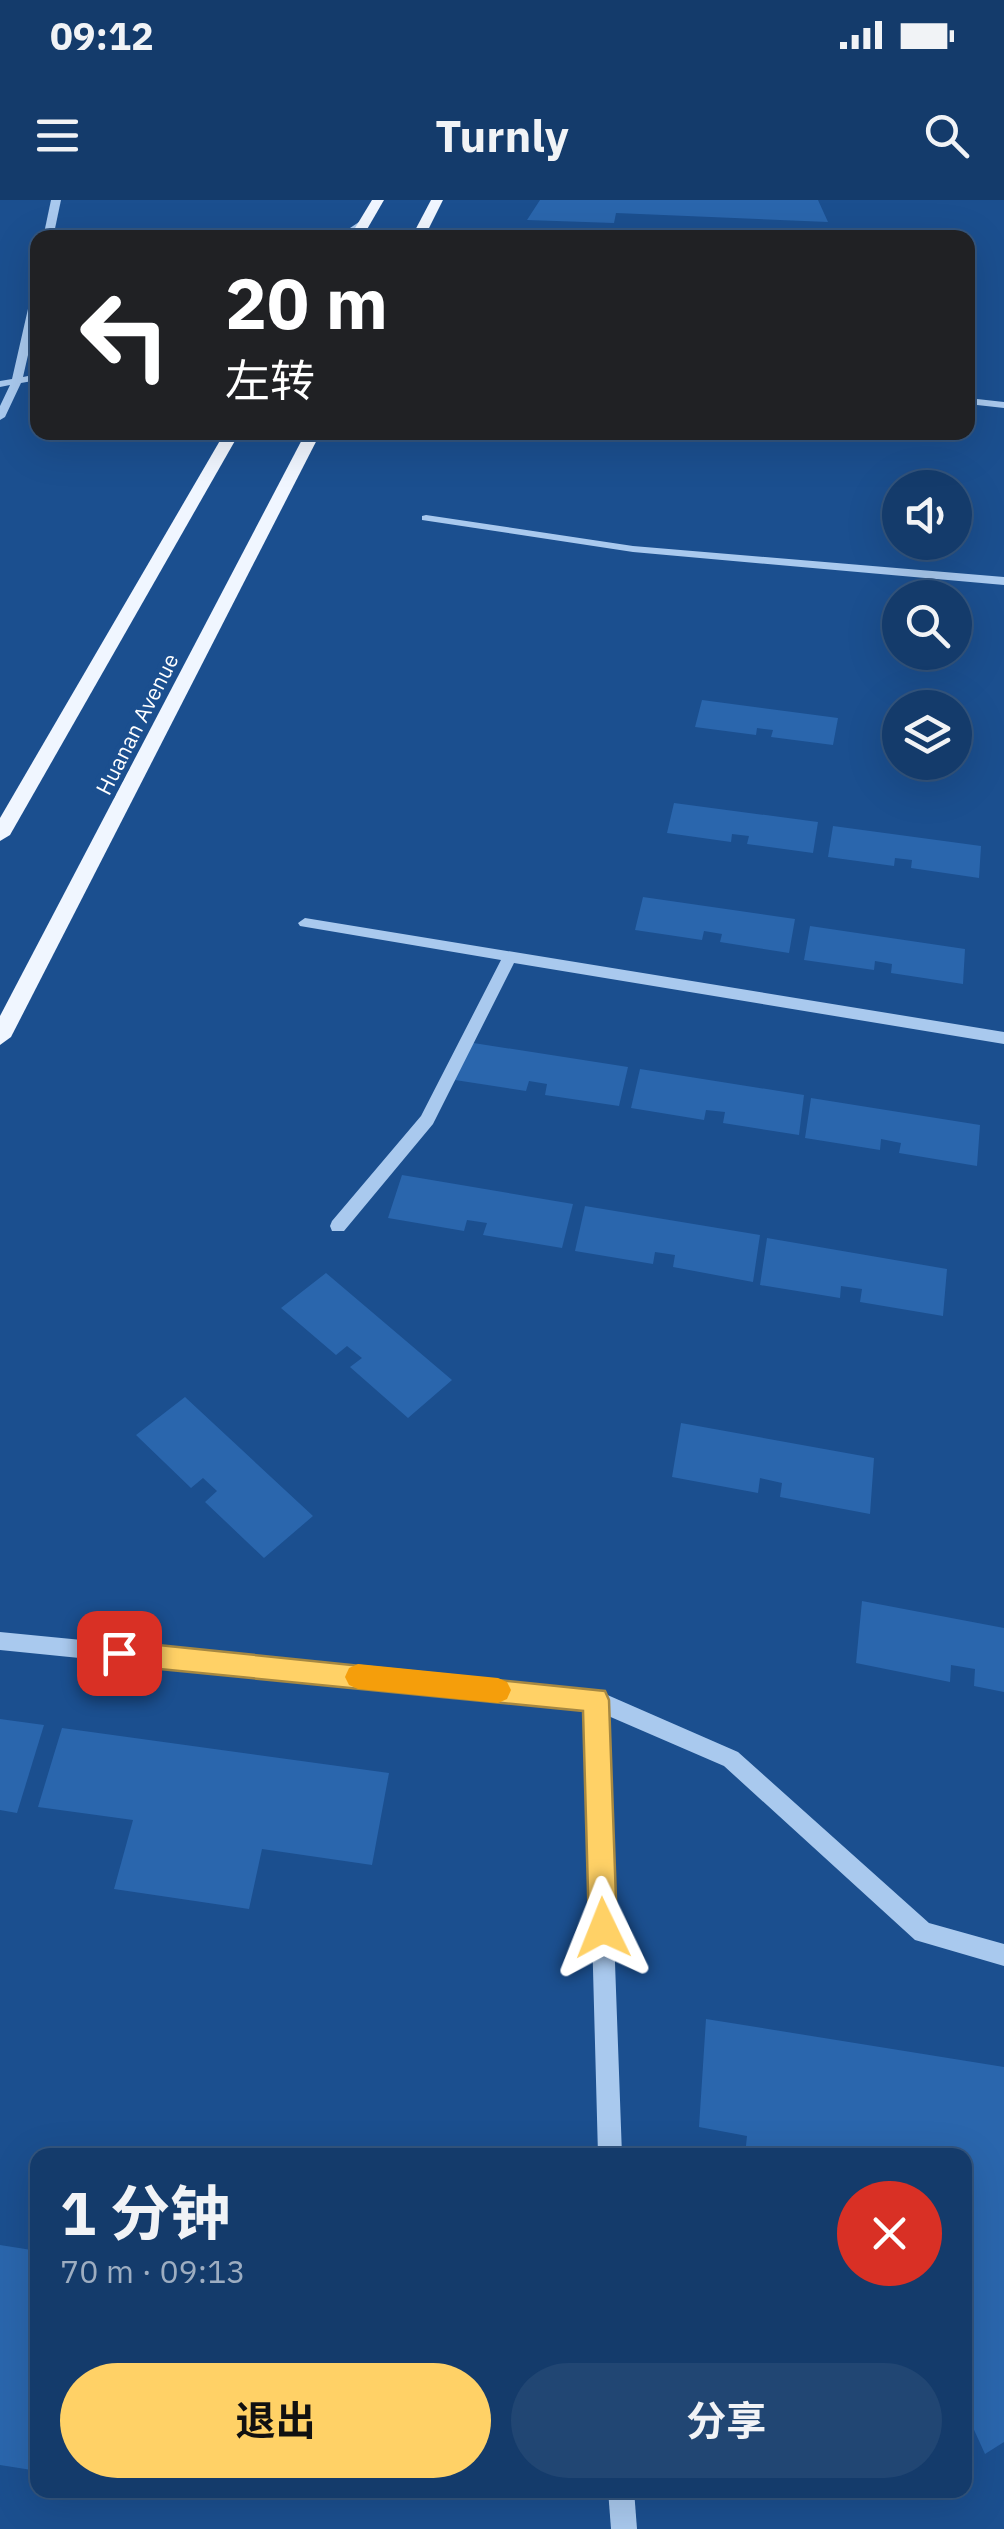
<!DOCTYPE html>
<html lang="zh">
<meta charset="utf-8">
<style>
body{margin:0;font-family:"IBM Plex Sans","Noto Sans SC",sans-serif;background:#214673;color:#f1f3f6;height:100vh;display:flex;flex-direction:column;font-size:38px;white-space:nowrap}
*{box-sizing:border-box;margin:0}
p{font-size:32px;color:#9dadc1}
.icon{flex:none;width:55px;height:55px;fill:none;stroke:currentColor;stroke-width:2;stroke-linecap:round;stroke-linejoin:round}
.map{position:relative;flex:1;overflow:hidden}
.details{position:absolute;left:30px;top:1948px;width:942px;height:350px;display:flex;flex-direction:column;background:#143b6b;border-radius:20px;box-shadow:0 10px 40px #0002,0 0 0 2px #33557e}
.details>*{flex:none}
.hud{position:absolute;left:30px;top:30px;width:945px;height:210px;border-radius:20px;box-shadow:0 10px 40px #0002,0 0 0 2px #33557e;background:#202124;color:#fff;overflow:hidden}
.tools{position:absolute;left:882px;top:270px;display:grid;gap:20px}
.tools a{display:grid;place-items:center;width:90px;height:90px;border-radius:50%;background:#143b6b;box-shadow:0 10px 40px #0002,0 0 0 2px #33557e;font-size:50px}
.pin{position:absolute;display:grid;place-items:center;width:85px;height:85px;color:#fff;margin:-42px;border-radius:20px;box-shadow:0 5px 15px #0006}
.me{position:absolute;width:110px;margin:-55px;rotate:358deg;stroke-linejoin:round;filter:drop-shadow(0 0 8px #0008)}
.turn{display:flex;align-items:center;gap:35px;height:210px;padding:0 30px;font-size:45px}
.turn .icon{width:130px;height:130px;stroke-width:2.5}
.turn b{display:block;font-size:70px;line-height:85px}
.round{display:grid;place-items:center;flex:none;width:105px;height:105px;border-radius:52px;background:#214673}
.head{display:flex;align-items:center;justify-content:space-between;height:170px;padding:0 30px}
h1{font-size:60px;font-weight:700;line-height:75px}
.primary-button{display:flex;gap:20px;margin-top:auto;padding:20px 30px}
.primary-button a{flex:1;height:115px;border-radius:60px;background:#ffd166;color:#111;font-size:40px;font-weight:700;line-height:115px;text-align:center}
.primary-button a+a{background:#214673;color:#f1f3f6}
.status{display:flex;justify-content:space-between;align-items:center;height:70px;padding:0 50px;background:#143b6b;direction:ltr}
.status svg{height:28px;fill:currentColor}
header{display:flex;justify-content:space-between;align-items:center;height:130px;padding:0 30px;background:#143b6b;font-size:45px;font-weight:700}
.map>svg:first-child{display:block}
.building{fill:#2a66ad}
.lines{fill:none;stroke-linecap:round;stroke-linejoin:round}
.minor{fill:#a9c9ee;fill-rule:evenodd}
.major{fill:#f0f6ff;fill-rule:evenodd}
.route{fill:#ffd166;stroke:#a68842;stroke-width:2.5}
.slow{fill:#f59e0b}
.labels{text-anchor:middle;stroke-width:10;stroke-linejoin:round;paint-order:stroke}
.far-street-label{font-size:22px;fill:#fff;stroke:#1b4f8f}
</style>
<div class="status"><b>09:12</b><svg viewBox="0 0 49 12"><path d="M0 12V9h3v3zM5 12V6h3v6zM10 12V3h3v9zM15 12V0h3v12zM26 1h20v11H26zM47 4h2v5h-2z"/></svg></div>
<header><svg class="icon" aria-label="menu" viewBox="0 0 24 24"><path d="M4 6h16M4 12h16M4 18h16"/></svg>Turnly<svg class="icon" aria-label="search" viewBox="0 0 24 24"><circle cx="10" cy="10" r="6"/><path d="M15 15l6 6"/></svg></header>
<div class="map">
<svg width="1004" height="2329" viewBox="0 0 1004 2329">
<rect width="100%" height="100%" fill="#1b4f8f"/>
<g class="building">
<path d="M 540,0 L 818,0 L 828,22 L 616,13 L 614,23 L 527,20 Z"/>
<path d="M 702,500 L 838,518 L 833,545 L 771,537 L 773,530 L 757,528 L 756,535 L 695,527 Z"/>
<path d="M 674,603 L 818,622 L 813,653 L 747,644 L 749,636 L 732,634 L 731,642 L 667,633 Z"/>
<path d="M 833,626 L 981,646 L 979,678 L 911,668 L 912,660 L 895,658 L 894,666 L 828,657 Z"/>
<path d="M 643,697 L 795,719 L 789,753 L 720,742 L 722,734 L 704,731 L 702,740 L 635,730 Z"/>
<path d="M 810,726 L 965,749 L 963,784 L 891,773 L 892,764 L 875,761 L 874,770 L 804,760 Z"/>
<path d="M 467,842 L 628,867 L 619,906 L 545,895 L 547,884 L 529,881 L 526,891 L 455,880 Z"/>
<path d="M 640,869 L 804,895 L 799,935 L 723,923 L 725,912 L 706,910 L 704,920 L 631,908 Z"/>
<path d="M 811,898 L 980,925 L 977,966 L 899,953 L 901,943 L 881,939 L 880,950 L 805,938 Z"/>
<path d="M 402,975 L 573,1004 L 562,1048 L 483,1035 L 487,1023 L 467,1020 L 464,1031 L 388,1018 Z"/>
<path d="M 585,1006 L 760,1035 L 753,1082 L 673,1067 L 675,1055 L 655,1052 L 653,1064 L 575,1051 Z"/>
<path d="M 767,1038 L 947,1069 L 943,1116 L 860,1102 L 862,1089 L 841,1086 L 840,1098 L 760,1085 Z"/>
<path d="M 326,1073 L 452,1180 L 408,1218 L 350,1167 L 362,1158 L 347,1146 L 336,1155 L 281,1108 Z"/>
<path d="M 185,1197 L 313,1316 L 264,1358 L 205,1302 L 217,1291 L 203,1278 L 191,1288 L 136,1235 Z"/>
<path d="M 681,1223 L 874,1258 L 870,1314 L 780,1297 L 782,1283 L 760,1278 L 758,1293 L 672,1277 Z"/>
<path d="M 862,1401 L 1004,1428 L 1004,1492 L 974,1486 L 975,1469 L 951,1465 L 950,1482 L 856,1463 Z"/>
<path d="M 0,1519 L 44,1525 L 17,1613 L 0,1610 Z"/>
<path d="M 62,1528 L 389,1573 L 372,1665 L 262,1649 L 249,1709 L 114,1689 L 133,1620 L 38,1607 Z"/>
<path d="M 706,1819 L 1004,1867 L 1004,2242 L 985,2254 L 965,2210 L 965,1955 L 745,1955 L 747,1936 L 699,1927 Z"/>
<path d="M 0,2045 L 38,2051 L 38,2271 L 0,2265 Z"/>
</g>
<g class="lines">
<g class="minor">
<path d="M 51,0 L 61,0 L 53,38 L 43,38 Z"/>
<path d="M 362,20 L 370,22 L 346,38 L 335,38 Z"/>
<path d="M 38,84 L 38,111 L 23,177 L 38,174 L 38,180 L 21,183 L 5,217 L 0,220 L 0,206 L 10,185 L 0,187 L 0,181 L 12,179 L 33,87 Z"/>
<path d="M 968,198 L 1004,202 L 1004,208 L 968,204 Z"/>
<path d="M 426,315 L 633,346 L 1004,377 L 1004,385 L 633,352 L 422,320 L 422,316 Z"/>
<path d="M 305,718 L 1004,832 L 1004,844 L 514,763 L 433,924 L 344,1031 L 332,1031 L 330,1026 L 332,1021 L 421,916 L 501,760 L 300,726 L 298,723 Z"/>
<path d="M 0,1432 L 596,1490 L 738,1552 L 929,1723 L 1004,1744 L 1004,1766 L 915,1740 L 724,1566 L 606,1515 L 622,1955 L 598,1955 L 586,1509 L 0,1450 Z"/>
<path d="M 608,2290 L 634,2290 L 637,2329 L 611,2329 Z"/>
</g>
<g class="major">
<path d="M 372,0 L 384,0 L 362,38 L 349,38 Z"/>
<path d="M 431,0 L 443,0 L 424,38 L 411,38 Z"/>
<path d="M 225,232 L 240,232 L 10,635 L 0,641 L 0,618 Z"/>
<path d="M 306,232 L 321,232 L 11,837 L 0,845 L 0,816 Z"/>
</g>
</g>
<path class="route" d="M 119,1441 L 605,1491 L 609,1500 L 617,1728 L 613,1737 L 603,1742 L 593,1737 L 589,1728 L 583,1511 L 119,1465 L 110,1462 L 107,1453 L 110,1444 Z"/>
<path class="slow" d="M 358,1464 L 498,1478 L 507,1482 L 511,1490 L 507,1499 L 498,1503 L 358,1489 L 349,1485 L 345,1477 L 349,1468 Z"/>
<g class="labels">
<g class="far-street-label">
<text transform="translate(137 524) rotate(-63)" y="8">Huanan Avenue</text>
</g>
</g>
</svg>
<div class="tools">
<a><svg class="icon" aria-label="sound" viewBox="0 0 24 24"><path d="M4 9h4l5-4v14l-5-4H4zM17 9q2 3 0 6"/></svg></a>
<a><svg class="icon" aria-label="search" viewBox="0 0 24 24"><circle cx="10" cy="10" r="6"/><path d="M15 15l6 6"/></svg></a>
<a><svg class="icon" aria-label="layers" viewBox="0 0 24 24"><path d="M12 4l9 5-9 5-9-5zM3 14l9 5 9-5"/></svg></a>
</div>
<div class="pin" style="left:119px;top:1453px;background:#d93025"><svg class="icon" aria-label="arrive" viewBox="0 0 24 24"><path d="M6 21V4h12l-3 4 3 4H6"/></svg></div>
<svg class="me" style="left:603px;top:1728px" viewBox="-20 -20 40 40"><path d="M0-17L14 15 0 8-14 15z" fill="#ffd166" stroke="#fff" stroke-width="4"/></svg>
<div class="hud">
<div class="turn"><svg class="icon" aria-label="left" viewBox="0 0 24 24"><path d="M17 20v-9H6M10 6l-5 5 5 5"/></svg><div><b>20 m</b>左转</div></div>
</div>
<section class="details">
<div class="head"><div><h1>1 分钟</h1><p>70 m · 09:13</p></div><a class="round" style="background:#d93025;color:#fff"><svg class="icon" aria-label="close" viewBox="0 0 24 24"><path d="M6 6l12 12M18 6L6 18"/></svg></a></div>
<div class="primary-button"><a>退出</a><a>分享</a></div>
</section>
</div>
